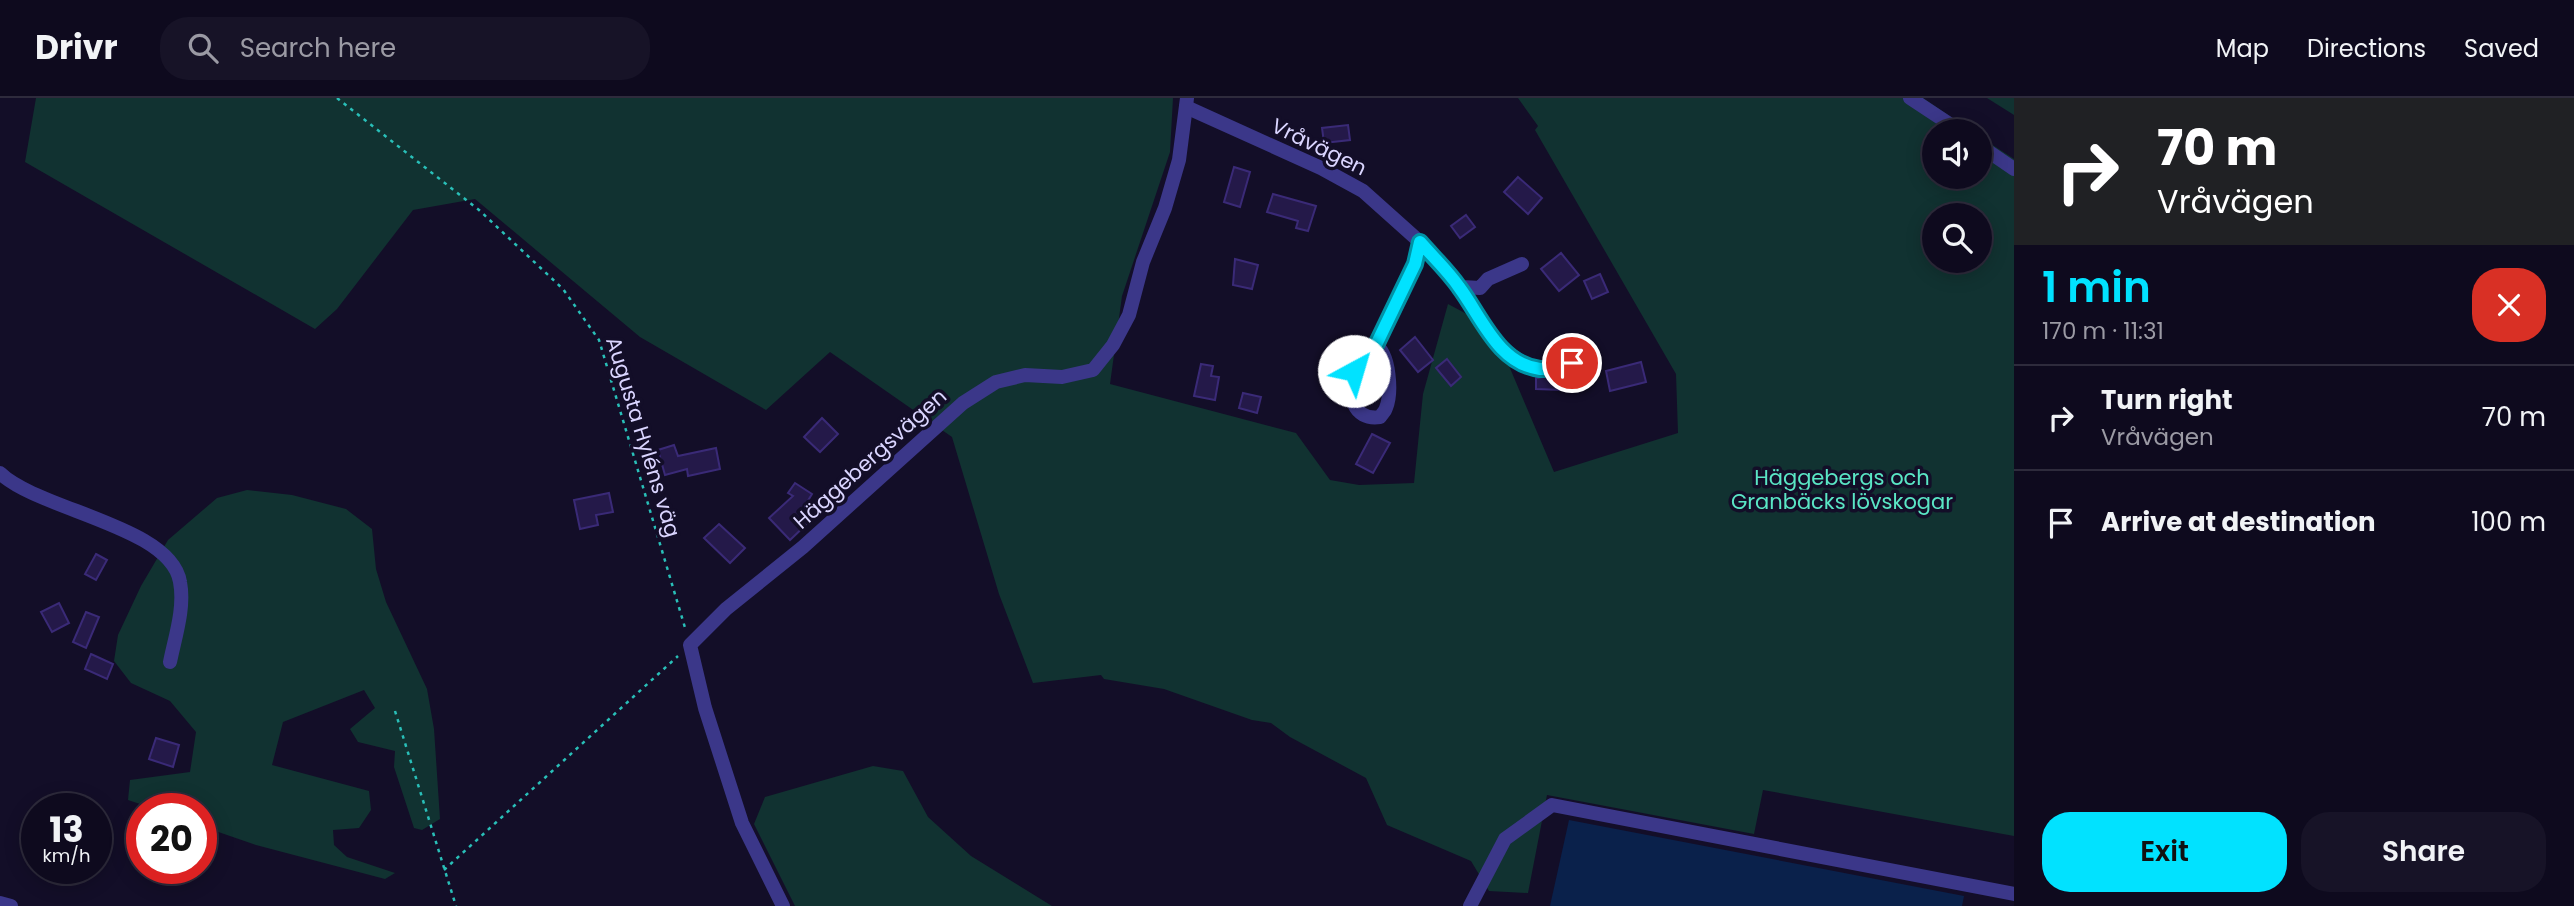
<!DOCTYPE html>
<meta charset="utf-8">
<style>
body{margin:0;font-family:Poppins,sans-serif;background:#171327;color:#f1f3f6;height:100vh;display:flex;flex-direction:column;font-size:26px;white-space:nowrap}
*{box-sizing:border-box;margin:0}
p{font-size:23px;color:#9b9aa4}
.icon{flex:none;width:38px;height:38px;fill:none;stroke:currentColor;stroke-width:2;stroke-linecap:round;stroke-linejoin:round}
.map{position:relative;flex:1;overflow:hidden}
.details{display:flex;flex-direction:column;background:#0e0a1e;width:560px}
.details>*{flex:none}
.guide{background:#202124;color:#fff;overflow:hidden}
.tools{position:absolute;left:1922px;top:21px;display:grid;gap:14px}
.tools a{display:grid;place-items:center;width:70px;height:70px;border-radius:50%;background:#0e0a1e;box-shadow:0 4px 18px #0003,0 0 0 2px #2e2b3c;font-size:35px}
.speed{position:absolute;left:21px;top:695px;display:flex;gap:14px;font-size:35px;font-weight:700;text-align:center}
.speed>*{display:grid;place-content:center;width:91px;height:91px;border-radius:50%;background:#0e0a1e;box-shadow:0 4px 18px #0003,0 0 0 2px #2e2b3c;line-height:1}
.speed small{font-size:18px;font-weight:400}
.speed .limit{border:10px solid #d22;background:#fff;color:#111}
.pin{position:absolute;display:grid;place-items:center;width:60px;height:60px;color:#fff;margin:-30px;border:4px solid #fff;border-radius:50%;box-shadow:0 2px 7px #0007}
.me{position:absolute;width:77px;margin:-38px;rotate:39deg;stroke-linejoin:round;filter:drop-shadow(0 0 5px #0008)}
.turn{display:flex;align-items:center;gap:24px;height:147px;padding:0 28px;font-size:32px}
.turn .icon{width:91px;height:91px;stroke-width:2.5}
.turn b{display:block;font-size:49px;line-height:60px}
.round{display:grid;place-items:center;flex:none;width:74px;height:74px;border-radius:28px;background:#171327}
.overview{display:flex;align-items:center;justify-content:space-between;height:119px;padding:0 28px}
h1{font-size:42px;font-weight:600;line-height:52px;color:#01e2ff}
.cta{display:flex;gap:14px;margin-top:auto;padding:14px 28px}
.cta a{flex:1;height:80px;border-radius:28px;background:#01e2ff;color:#111;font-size:28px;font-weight:600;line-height:80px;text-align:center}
.cta a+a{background:#171327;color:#f1f3f6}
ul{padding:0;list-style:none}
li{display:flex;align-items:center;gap:21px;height:105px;padding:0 28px;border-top:2px solid #2e2b3c}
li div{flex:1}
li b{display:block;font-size:26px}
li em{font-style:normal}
header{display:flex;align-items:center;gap:42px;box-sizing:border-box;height:98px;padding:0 35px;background:#0e0a1e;border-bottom:2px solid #2e2b3c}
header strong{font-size:33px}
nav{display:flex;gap:38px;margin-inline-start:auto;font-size:24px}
.search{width:490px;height:63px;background:#171327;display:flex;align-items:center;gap:18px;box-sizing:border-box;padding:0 24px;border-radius:28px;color:#9b9aa4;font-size:26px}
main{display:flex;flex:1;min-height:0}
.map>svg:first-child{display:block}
.green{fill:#113231;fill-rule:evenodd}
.water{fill:#0a214b}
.building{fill:#241949;stroke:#3a2a77;stroke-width:2}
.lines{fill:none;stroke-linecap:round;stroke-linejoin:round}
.path{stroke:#29bfb8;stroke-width:2.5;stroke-dasharray:3.5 5;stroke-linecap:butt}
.minor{stroke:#3b3789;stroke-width:14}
.route-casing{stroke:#0193a6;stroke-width:18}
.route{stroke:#01e2ff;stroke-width:12}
.labels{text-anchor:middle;stroke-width:7;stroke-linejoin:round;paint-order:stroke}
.street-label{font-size:21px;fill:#dad5ff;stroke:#130e28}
.park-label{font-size:21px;fill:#5ae6c5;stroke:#130e28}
</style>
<header>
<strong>Drivr</strong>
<div class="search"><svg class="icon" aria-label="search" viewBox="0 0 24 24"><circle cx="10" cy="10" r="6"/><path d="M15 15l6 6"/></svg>Search here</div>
<nav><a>Map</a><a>Directions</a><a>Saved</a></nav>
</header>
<main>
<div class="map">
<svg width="2014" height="808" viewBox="0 0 2014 808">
<rect width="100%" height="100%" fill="#130e28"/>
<g class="green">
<path d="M 36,0 L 1173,0 L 1170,54 L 1122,198 L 1110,286 L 1296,335 L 1330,382 L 1359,387 L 1414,385 L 1423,296 L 1448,206 L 1493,230 L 1554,374 L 1678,335 L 1676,276 L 1535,32 L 1538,28 L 1518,0 L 1923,0 L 1972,33 L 1934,33 L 1934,79 L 1979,79 L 1979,38 L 2014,61 L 2014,738 L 1763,692 L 1754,736 L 1547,697 L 1528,795 L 1489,793 L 1471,763 L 1387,727 L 1366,680 L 1290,639 L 1271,625 L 1252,622 L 1164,591 L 1104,581 L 1101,577 L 1033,585 L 999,496 L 952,339 L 830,254 L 766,312 L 640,239 L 475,101 L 413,112 L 337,211 L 315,231 L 25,64 ZM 1934,117 L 1979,117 L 1979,163 L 1934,163 Z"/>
<path d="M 1987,0 L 2014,0 L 2014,17 Z"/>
<path d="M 247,392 L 292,397 L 346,411 L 372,431 L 376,471 L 386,504 L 427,591 L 434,631 L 440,721 L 422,732 L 414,730 L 394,669 L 395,653 L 358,644 L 350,631 L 375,610 L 364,592 L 283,624 L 272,667 L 369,693 L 371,712 L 359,730 L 333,732 L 334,747 L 347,759 L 395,775 L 385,781 L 256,747 L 201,728 L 201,710 L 152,710 L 128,702 L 130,682 L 190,674 L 196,634 L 170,603 L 131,585 L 114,563 L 118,537 L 141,488 L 168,442 L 217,400 Z"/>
<path d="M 873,668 L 903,673 L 928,719 L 971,758 L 1052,808 L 795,808 L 754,726 L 765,699 Z"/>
</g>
<path class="water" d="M 1569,722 L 1964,798 L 1962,808 L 1550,808 Z"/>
<g class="building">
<path d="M 1348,27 L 1350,42 L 1324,45 L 1322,30 Z"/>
<path d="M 1234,69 L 1250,74 L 1240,109 L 1224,104 Z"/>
<path d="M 1518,79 L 1542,100 L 1528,116 L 1504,94 Z"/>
<path d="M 1273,96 L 1316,108 L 1308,133 L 1296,130 L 1298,123 L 1267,114 Z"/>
<path d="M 1466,117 L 1475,129 L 1460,140 L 1451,128 Z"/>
<path d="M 1561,155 L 1579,177 L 1559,193 L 1541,171 Z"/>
<path d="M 1235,161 L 1258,167 L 1252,191 L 1233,187 Z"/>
<path d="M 1600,176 L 1608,194 L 1592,201 L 1584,183 Z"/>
<path d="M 1415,239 L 1433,262 L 1418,274 L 1400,252 Z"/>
<path d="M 1447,261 L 1461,279 L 1451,288 L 1436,270 Z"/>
<path d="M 1641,264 L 1646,284 L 1610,293 L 1606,273 Z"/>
<path d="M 1201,266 L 1213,268 L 1211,278 L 1219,279 L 1215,302 L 1194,298 Z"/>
<path d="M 1564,276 L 1563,292 L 1536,291 L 1536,280 Z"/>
<path d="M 1243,295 L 1261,299 L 1257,315 L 1239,310 Z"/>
<path d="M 822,320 L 838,336 L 820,354 L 804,339 Z"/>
<path d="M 1372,336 L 1390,345 L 1373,375 L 1356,366 Z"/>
<path d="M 674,347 L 678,358 L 716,350 L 720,371 L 688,378 L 687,371 L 665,377 L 658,352 Z"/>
<path d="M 795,385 L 812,396 L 801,414 L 810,423 L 790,442 L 769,420 L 793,398 L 788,395 Z"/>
<path d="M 609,395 L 613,414 L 596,417 L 598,427 L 580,431 L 574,402 Z"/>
<path d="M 719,426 L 745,450 L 730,465 L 704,440 Z"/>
<path d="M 96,456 L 107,462 L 96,482 L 85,476 Z"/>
<path d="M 59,505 L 69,525 L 52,534 L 41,514 Z"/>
<path d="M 86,514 L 99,519 L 86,550 L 73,544 Z"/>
<path d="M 91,556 L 113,566 L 107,581 L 85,571 Z"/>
<path d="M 156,640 L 179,647 L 173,669 L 149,661 Z"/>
</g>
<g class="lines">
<g class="path">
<path d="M 337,0 L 479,112 L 563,191 L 599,242 L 686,533"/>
<path d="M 395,613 L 456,808"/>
<path d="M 444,772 L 678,558"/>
</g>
<g class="minor">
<path d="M 1910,0 L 1960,33"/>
<path d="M 1186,9 L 1321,70 L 1363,93 L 1420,144 L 1458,186 L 1492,239 L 1511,257 L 1525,266 L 1541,271 L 1572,265"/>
<path d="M 1979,47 L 2014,71"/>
<path d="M 1458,186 L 1462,189 L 1480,190 L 1488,181 L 1522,166"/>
<path d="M 1375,247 C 1390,255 1392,295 1386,310 C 1385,314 1382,316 1380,319 C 1352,323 1347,295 1354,274 C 1358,260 1370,255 1377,244 C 1395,214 1412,178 1420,144"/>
<path d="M 0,375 C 38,412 171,428 180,484 C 185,510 175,539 170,564"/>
<path d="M 0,805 L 11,808"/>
<path d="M 783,808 L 742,725 L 705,610 L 690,547 L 726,511 L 803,449 L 963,305 L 996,284 L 1025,277 L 1062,279 L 1093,272 L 1113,247 L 1129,217 L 1143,164 L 1165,110 L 1179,62 L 1187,0"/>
<path d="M 1470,808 L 1505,741 L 1552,707 L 2014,796"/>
</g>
</g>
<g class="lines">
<g class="route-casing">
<path id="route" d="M 1354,273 L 1363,258 L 1376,247 L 1415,166 L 1420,144 C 1433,159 1448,173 1459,189 C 1481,218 1498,266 1540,271 C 1551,272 1562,268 1572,265"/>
</g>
<use href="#route" class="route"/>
</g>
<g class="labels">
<g class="street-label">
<text transform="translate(1319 49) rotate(26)" y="7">Vråvägen</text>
<text transform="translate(643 339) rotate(73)" y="7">Augusta Hyléns väg</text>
<text transform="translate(870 361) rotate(-42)" y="7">Häggebergsvägen</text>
</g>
<g class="park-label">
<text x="1842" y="387">Häggebergs och<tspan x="1842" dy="24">Granbäcks lövskogar</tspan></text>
</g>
</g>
</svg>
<div class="tools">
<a><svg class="icon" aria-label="sound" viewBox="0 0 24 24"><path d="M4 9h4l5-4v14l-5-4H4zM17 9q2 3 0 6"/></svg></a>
<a><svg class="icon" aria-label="search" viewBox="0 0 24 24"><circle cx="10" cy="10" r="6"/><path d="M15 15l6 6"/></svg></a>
</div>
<div class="speed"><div>13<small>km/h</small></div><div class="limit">20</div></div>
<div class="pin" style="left:1572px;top:265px;background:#d93025"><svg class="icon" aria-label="arrive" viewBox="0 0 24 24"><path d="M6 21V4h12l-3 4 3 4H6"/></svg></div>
<svg class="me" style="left:1354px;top:273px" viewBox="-20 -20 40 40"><circle r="19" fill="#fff"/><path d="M0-13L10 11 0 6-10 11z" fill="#01e2ff"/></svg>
</div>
<section class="details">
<div class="guide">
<div class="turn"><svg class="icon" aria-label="right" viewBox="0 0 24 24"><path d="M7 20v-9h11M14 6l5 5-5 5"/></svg><div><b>70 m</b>Vråvägen</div></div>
</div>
<div class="overview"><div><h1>1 min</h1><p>170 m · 11:31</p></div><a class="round" style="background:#d93025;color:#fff"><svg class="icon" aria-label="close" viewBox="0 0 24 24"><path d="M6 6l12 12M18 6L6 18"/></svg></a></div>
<ul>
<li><svg class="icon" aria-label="right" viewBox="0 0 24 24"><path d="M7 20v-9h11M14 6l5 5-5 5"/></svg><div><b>Turn right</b><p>Vråvägen</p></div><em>70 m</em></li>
<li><svg class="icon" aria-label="arrive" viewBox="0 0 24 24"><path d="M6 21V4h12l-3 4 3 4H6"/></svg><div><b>Arrive at destination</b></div><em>100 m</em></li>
</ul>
<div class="cta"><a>Exit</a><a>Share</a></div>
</section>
</main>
